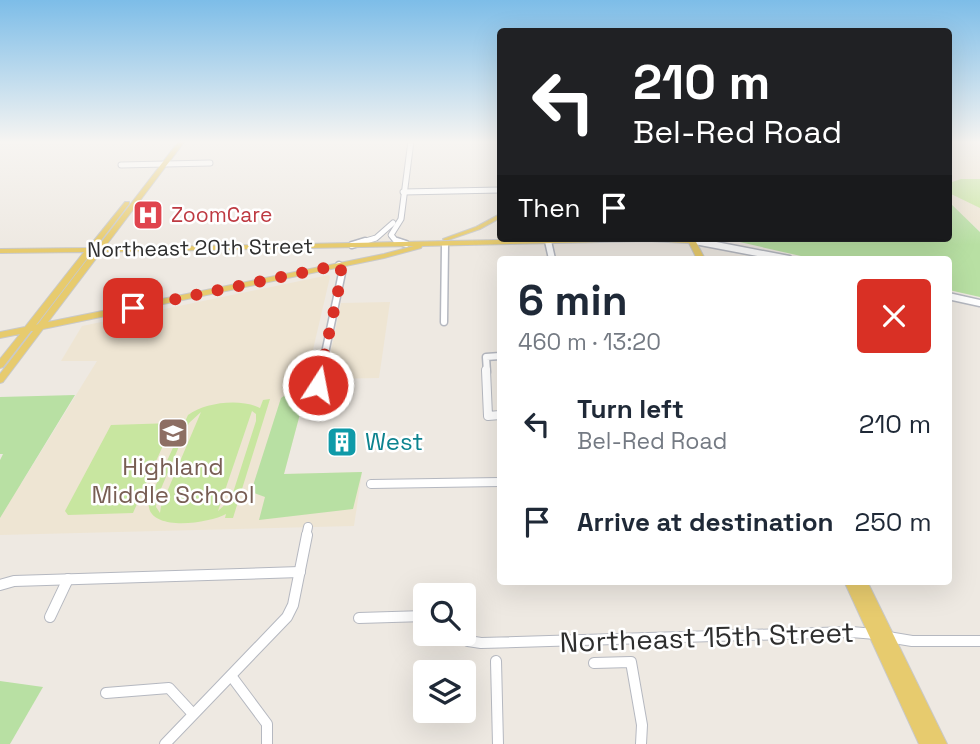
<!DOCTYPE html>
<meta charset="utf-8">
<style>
body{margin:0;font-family:"Space Grotesk",sans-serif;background:#f2f2f3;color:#1f2937;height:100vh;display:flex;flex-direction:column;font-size:26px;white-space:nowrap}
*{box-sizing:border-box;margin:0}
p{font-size:23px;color:#747a83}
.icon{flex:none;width:38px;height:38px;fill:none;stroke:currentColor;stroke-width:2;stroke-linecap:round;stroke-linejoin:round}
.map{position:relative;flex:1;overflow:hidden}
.panel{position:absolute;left:497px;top:256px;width:455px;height:329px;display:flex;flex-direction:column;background:#fff;border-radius:7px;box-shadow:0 7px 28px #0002}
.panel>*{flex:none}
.guide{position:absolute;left:497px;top:28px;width:455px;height:214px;border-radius:7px;box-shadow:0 7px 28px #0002;background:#202124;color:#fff;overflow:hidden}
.buttons{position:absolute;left:413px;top:583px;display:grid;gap:14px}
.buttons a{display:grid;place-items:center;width:63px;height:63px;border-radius:7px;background:#fff;box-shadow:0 7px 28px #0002;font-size:35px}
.pin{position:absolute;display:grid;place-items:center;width:60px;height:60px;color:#fff;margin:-30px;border-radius:14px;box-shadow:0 4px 10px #0006}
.me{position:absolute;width:77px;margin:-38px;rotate:11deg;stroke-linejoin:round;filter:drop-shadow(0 0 5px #0008)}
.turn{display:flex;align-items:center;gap:24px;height:147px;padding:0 21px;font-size:32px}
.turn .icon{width:91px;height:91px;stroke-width:2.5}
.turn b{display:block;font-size:49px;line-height:60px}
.then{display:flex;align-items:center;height:66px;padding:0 21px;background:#0003;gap:14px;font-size:26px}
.round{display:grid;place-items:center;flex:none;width:74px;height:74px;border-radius:7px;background:#f2f2f3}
.overview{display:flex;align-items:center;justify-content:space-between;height:119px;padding:0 21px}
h1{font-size:42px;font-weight:700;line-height:52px}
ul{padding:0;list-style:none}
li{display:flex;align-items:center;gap:21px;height:98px;padding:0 21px}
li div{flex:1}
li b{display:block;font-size:26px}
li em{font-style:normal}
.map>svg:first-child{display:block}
.education{fill:#eee5d3}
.green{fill:#b8e0a3}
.pitch{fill:#c8e6a0;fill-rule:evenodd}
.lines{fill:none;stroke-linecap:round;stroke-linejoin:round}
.minor-far3-casing{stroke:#b5b8c0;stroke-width:7}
.minor-far2-casing{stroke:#b5b8c0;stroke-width:9}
.minor-far1-casing{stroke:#b5b8c0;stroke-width:10}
.minor-casing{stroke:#b5b8c0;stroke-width:12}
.major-casing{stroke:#c9c9c9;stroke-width:2}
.minor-far3{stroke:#fff;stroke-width:5}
.minor-far2{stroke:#fff;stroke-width:6}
.minor-far1{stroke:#fff;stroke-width:8}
.minor{stroke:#fff;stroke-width:10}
.major{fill:#e7cb6e;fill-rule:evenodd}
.route{stroke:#d93025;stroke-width:12;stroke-dasharray:0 21.6}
.labels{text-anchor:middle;stroke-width:5;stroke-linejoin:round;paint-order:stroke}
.far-health-label{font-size:21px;fill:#be3a42;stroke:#fff;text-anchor:start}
.far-street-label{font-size:21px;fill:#2e2e2e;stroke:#fff}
.culture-label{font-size:24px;fill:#0d838f;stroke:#fff;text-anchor:start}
.education-label{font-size:24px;fill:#785e54;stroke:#fff}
.near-street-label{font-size:28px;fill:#2e2e2e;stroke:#fff}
</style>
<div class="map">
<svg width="980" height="744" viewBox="0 0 980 744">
<rect width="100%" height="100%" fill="#eee9e2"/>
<g class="education">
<path d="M 949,141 L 980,141 L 980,231 L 949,204 Z"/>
<path d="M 329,275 L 330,277 L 308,371 L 309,380 L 284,474 L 362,472 L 354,526 L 0,535 L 0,485 L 21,484 L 97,361 L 61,361 L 82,326 Z"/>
<path d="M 390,302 L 379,378 L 325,379 L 341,303 Z"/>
</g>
<g class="green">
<path d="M 949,202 L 980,232 L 980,297 L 949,290 L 948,259 L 814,259 L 722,238 L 948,238 Z"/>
<path d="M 309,380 L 284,474 L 362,472 L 353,509 L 259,520 L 265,497 L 251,492 L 281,398 Z"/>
<path d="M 75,395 L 0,518 L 0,460 L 3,454 L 0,454 L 0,397 Z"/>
<path d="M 0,681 L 43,687 L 10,744 L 0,744 Z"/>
</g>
<g class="pitch">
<path d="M 961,179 L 980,179 L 980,208 L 949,193 L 949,183 Z"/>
<path d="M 270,399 L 233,518 L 225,518 L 226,514 C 208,524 143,533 149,500 L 188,415 C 205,402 241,398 260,408 L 263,400 ZM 252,411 L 256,414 L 256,421 L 231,499 L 218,511 ZM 201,412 L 161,506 L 160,513 L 156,507 L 157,498 L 189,423 Z"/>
<path d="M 173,423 L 133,513 L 68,515 L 65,511 L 111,425 Z"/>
</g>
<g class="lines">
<g class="minor-far3-casing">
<g id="minor-far3">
<path d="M 121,165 L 210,163"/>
<path d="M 403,192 L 500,190"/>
<path d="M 693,241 L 707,243"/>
<path d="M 359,243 L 376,238 L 393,223"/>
<path d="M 403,243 L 396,241 L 391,235 L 401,219 L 411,141"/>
</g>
</g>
<g class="minor-far2-casing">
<g id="minor-far2">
<path d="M 397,241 L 406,244"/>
<path d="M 548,241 L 552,259"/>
<path d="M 695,241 L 789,259"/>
<path d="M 352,245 L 365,241"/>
<path d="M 948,296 L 980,303"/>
<path d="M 444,322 L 445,245"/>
<path d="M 321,372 L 342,273 L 339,265"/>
<path d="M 487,372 L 486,357 L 500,356"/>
</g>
</g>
<g class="minor-far1-casing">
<g id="minor-far1">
<path d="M 486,370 L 488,416 L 500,415"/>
<path d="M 318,385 L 321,370"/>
<path d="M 371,484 L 500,482"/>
<path d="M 306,536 L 308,527"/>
</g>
</g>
<g class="minor-casing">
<g id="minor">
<path d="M 0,585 L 14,581 L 300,572"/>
<path d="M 464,592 L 464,595"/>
<path d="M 464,607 L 464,630 L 468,641 L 481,643 L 851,632 L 876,634"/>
<path d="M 50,617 L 68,579"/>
<path d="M 359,618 L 425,616"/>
<path d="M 888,637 L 912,641 L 980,641"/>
<path d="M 496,661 L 498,744"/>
<path d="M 594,663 L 631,662 L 642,725 L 641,744"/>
<path d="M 232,677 L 267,724 L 267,744"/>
<path d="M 106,693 L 169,688 L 193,714"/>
<path d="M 165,744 L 287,617 L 293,605 L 307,535"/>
</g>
</g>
<g class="major-casing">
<g id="major">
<path d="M 179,141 L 185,141 L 104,248 L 598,238 L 693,238 L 696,241 L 696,242 L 705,259 L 697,259 L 689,243 L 647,241 L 422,246 L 421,248 L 384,258 L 43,329 L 3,382 L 0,383 L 0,374 L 33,331 L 31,331 L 3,367 L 0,368 L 0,359 L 20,334 L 0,338 L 0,332 L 25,327 L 84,252 L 0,253 L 0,249 L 88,248 L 125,202 L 129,202 L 129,204 L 95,248 L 97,248 ZM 414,246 L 384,254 L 48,322 L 101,252 ZM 92,252 L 93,252 L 38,324 L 36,325 Z"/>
<path d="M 500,214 L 500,218 L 480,229 L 448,240 L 444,240 L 443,239 L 476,227 Z"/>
<path d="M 844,581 L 867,581 L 947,744 L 919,744 Z"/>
</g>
</g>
<use href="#minor-far3" class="minor-far3"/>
<use href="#minor-far2" class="minor-far2"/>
<use href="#minor-far1" class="minor-far1"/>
<use href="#minor" class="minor"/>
<use href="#major" class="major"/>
</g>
<linearGradient id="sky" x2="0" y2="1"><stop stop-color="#7dbde8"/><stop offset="0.58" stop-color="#f7f5f2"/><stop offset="1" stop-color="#f7f5f2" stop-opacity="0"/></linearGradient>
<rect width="980" height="245" fill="url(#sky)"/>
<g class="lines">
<path class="route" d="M 133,308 L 339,265 L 342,273 L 318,385"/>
</g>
<defs>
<g id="hospital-square" transform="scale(1.575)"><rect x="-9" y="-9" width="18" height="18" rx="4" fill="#e0444e" stroke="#fff"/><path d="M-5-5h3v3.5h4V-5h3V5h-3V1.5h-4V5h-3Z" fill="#fff"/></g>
<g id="school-square" transform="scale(1.575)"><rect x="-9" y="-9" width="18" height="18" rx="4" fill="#8d6e63" stroke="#fff"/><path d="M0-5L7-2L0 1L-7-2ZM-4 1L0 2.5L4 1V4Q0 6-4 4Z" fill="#fff"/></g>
<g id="building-square" transform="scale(1.575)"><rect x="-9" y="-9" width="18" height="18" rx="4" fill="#0f9aa8" stroke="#fff"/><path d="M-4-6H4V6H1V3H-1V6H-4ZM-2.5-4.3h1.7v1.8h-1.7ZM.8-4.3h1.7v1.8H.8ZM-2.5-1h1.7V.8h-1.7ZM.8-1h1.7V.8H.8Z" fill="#fff"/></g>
</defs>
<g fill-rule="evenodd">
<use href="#hospital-square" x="148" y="215"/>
<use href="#school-square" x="173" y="433"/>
<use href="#building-square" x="342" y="442"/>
</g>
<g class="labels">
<g class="far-health-label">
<text x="171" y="222">ZoomCare</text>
</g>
<g class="far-street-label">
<text transform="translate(200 248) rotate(-1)" y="7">Northeast 20th Street</text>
</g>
<g class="culture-label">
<text x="365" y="450">West</text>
</g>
<g class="education-label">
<text x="173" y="475">Highland<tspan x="173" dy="28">Middle School</tspan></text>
</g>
<g class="near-street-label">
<text transform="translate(707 637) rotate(-2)" y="10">Northeast 15th Street</text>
</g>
</g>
</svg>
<div class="buttons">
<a><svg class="icon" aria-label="search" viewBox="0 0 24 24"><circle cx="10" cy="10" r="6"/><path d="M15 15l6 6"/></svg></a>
<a><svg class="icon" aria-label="layers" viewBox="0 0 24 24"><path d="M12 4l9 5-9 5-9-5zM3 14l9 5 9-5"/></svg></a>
</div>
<div class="pin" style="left:133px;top:308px;background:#d93025"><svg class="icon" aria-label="arrive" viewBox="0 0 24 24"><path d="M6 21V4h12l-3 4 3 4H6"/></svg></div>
<svg class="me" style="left:318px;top:385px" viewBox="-20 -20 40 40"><circle r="17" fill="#d93025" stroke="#fff" stroke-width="3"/><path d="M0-11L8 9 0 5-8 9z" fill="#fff"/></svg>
<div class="guide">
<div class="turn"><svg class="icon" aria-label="left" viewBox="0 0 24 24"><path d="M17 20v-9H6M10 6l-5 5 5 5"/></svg><div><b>210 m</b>Bel-Red Road</div></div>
<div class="then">Then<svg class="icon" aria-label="arrive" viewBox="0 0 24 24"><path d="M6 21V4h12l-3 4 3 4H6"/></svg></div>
</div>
<section class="panel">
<div class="overview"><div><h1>6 min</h1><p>460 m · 13:20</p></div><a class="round" style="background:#d93025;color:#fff"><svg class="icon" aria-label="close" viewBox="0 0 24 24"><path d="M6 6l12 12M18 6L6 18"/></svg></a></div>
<ul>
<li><svg class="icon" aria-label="left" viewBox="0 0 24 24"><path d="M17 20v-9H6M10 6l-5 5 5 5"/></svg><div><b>Turn left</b><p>Bel-Red Road</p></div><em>210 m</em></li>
<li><svg class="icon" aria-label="arrive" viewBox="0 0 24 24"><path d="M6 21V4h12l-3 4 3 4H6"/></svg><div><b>Arrive at destination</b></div><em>250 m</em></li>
</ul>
</section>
</div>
